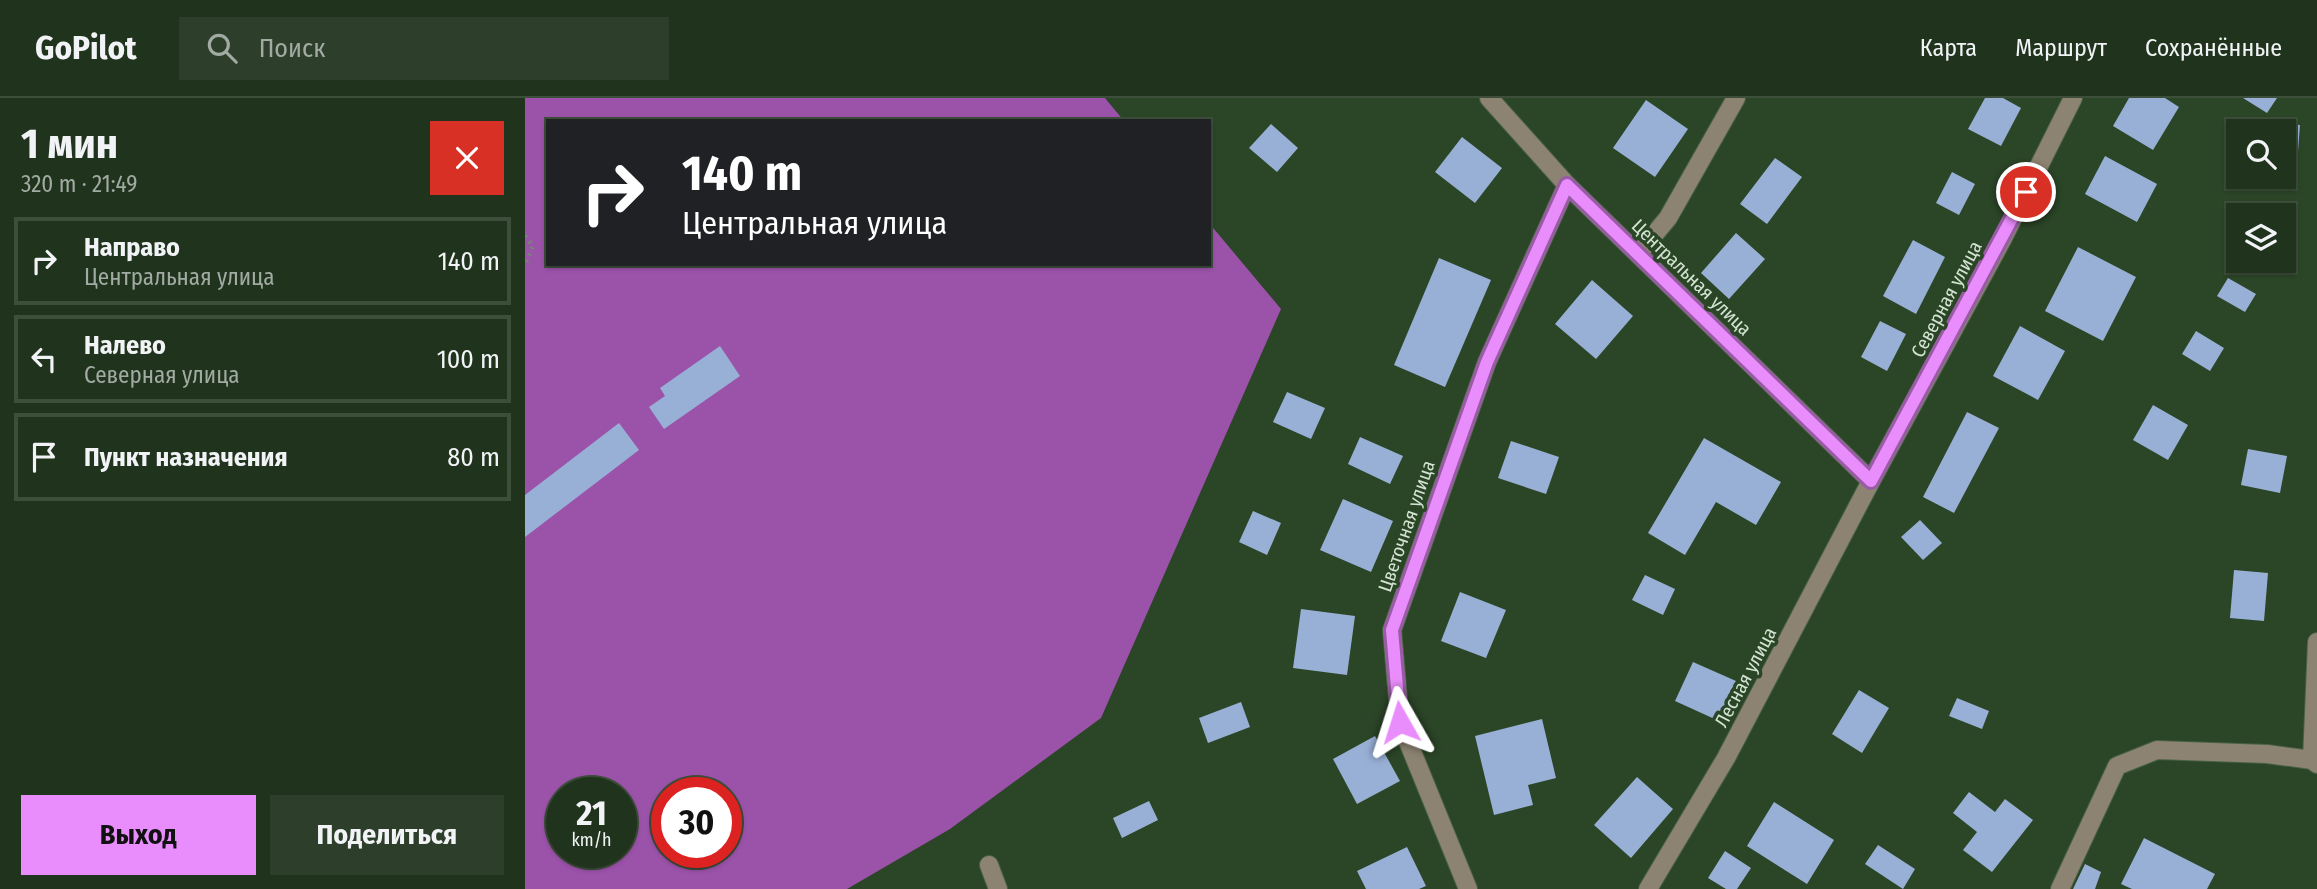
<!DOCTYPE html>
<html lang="ru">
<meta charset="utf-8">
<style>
body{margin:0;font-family:"Fira Sans Condensed",sans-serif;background:#2d3f2a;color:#f1f3f6;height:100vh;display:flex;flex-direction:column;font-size:26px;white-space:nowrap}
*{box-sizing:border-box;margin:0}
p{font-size:23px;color:#a2aaa4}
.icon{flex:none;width:38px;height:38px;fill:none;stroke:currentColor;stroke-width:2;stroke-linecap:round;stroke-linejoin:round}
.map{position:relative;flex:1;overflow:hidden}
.sheet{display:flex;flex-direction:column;background:#20341d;width:525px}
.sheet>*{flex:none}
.banner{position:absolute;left:21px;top:21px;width:665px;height:147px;border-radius:0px;box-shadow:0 2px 5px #0004,0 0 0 2px #3d4f3b;background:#202124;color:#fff;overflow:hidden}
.buttons{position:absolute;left:1701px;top:21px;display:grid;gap:14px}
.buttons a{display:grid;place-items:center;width:70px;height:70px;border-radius:0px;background:#20341d;box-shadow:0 2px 5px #0004,0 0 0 2px #3d4f3b;font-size:35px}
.speed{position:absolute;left:21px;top:679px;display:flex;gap:14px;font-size:35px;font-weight:700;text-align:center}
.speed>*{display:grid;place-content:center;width:91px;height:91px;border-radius:50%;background:#20341d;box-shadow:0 2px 5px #0004,0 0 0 2px #3d4f3b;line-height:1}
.speed small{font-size:18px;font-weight:400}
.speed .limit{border:10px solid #d22;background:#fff;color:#111}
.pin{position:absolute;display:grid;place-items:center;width:60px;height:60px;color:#fff;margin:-30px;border:4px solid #fff;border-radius:50%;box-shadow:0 2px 7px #0007}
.me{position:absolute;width:77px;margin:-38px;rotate:354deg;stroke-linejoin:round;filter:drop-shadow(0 0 5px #0008)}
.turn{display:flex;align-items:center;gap:24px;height:147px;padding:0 21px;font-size:32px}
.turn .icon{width:91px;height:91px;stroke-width:2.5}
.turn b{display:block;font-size:49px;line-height:60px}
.round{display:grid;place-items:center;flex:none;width:74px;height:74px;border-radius:0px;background:#2d3f2a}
.overview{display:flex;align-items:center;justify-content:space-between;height:119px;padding:0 21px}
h1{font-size:42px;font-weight:700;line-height:52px}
.primary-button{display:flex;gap:14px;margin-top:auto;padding:14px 21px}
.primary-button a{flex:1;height:80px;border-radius:0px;background:#ea8dfc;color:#111;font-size:28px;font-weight:700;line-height:80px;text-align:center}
.primary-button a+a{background:#2d3f2a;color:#f1f3f6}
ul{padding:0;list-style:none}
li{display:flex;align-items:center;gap:21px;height:88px;margin:0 14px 10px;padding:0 7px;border:4px solid #3d4f3b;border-radius:0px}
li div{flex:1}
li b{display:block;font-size:26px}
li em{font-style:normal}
header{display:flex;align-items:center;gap:42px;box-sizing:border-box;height:98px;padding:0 35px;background:#20341d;border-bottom:2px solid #3d4f3b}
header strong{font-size:33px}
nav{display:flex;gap:38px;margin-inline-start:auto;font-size:24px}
.search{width:490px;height:63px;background:#2d3f2a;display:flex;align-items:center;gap:18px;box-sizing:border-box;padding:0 24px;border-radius:0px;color:#a2aaa4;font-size:26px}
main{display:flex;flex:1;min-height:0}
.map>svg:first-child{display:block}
.forest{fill:#9b52a9;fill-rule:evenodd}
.building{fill:#99b0d6}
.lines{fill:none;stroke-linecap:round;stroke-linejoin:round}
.minor-casing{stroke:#496246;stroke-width:20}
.path{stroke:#738970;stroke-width:4.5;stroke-dasharray:2 5;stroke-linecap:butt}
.minor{stroke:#8d8372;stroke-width:18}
.route-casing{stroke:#985ca4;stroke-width:18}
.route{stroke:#ea8dfc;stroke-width:12}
.labels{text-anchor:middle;stroke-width:7;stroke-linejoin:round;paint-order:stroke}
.street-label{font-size:19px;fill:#d4e4d2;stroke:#2b4527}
</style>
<header>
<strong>GoPilot</strong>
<div class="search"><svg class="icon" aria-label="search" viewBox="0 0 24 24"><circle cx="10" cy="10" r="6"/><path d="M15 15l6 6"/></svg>Поиск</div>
<nav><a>Карта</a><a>Маршрут</a><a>Сохранённые</a></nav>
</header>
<main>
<section class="sheet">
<div class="overview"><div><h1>1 мин</h1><p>320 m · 21:49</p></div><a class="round" style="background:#d93025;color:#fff"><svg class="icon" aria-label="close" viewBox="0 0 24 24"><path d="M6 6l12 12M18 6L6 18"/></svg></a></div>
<ul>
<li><svg class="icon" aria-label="right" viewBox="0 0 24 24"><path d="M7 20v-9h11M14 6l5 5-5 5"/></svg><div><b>Направо</b><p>Центральная улица</p></div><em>140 m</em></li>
<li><svg class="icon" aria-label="left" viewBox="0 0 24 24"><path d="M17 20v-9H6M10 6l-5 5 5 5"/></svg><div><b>Налево</b><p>Северная улица</p></div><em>100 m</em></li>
<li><svg class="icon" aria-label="arrive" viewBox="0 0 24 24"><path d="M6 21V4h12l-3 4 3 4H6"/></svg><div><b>Пункт назначения</b></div><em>80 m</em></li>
</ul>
<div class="primary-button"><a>Выход</a><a>Поделиться</a></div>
</section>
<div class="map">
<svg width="1792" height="791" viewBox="0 0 1792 791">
<rect width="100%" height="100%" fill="#2b4527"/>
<path class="forest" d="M 0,0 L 580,0 L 599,23 L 23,23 L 23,166 L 684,166 L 684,125 L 756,211 L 576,620 L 425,731 L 322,791 L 0,791 ZM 37,695 L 96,695 L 96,754 L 37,754 ZM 142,695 L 201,695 L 201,754 L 142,754 Z"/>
<g class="building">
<path d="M 1460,0 L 1478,0 L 1496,10 L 1476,48 L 1443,31 Z"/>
<path d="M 1604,0 L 1640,0 L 1654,9 L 1628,52 L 1588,28 Z"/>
<path d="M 1718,0 L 1752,0 L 1742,15 Z"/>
<path d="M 1121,2 L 1163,31 L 1130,79 L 1088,50 Z"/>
<path d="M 1754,25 L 1775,27 L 1772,67 L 1759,66 L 1759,33 L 1754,33 Z"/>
<path d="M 746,26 L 773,50 L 752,74 L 724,50 Z"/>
<path d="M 937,39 L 977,70 L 950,105 L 910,74 Z"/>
<path d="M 1580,58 L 1632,86 L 1612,124 L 1560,96 Z"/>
<path d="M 1250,60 L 1277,79 L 1242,126 L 1215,106 Z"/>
<path d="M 1427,74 L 1450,86 L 1434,117 L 1411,105 Z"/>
<path d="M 1211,135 L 1240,161 L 1204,201 L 1176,175 Z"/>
<path d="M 1388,142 L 1420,159 L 1391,216 L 1358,198 Z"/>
<path d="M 1553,149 L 1611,179 L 1578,243 L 1520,213 Z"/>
<path d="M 914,160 L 966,182 L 920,289 L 869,267 Z"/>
<path d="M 1703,180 L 1731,196 L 1720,214 L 1692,198 Z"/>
<path d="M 1067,182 L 1108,218 L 1071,261 L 1030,226 Z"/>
<path d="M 1355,223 L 1381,236 L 1362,273 L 1336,259 Z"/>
<path d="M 1495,228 L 1540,253 L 1513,302 L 1468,278 Z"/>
<path d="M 1671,233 L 1699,250 L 1685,273 L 1657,256 Z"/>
<path d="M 195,248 L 215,278 L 139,331 L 124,309 L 140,298 L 135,290 Z"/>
<path d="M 762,294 L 800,310 L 786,341 L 748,324 Z"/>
<path d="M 1628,307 L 1663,327 L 1643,362 L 1608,342 Z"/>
<path d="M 1442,314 L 1474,330 L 1429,415 L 1398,399 Z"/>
<path d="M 94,325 L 114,352 L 0,439 L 0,397 Z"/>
<path d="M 835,339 L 878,358 L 865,386 L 823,366 Z"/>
<path d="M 1179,340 L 1256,384 L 1231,427 L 1191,404 L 1160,457 L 1123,435 Z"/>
<path d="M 986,343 L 1034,359 L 1021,396 L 973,380 Z"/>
<path d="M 1723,351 L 1762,358 L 1755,395 L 1716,387 Z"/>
<path d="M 818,401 L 868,423 L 846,474 L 795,452 Z"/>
<path d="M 728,413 L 756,425 L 742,457 L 714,444 Z"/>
<path d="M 1395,422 L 1417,445 L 1398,462 L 1376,439 Z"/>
<path d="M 1709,472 L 1743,475 L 1739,523 L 1705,520 Z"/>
<path d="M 1120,477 L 1150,491 L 1138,517 L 1107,502 Z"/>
<path d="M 935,494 L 981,512 L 961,560 L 916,543 Z"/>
<path d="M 776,511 L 830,518 L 822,577 L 768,570 Z"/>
<path d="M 1168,564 L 1211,583 L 1194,623 L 1150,603 Z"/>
<path d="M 1334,592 L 1364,610 L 1337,655 L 1307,636 Z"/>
<path d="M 1432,600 L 1464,613 L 1457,631 L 1424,618 Z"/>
<path d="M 716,604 L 725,629 L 683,645 L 674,620 Z"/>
<path d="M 1017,621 L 1031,680 L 1003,687 L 1008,707 L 969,717 L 950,638 Z"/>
<path d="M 850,638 L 875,683 L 832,706 L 808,661 Z"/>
<path d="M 1112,679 L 1148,711 L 1106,760 L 1069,727 Z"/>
<path d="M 1444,694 L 1470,714 L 1480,701 L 1508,722 L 1467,774 L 1438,752 L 1452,734 L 1428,715 Z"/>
<path d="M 624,703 L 633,722 L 597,740 L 588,720 Z"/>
<path d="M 1249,704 L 1309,742 L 1282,786 L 1222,748 Z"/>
<path d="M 1619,740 L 1690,776 L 1682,791 L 1607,791 L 1596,786 Z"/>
<path d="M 1353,747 L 1390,771 L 1378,791 L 1340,766 Z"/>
<path d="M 882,749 L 901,788 L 894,791 L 841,791 L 832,773 Z"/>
<path d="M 1200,753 L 1226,770 L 1212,791 L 1201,791 L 1183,780 Z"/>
<path d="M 1560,766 L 1576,774 L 1570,791 L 1548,791 Z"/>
</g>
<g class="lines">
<g class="minor-casing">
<g id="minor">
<path d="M 964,0 L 1042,87 L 1346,383"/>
<path d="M 1113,156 L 1143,120 L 1211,0"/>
<path d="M 1787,662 L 1792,544"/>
<path d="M 464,767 L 473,791"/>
<path d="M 943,791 L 875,624 L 867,532 L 962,264 L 1042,87"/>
<path d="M 1123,791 L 1201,660 L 1346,383 L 1477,142 L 1548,0"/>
<path d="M 1535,791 L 1592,668 L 1632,652 L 1742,656 L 1787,662 L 1792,666"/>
</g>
</g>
<path class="path" d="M 0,138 L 8,148 L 0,167"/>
<use href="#minor" class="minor"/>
</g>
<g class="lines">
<g class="route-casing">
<path id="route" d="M 875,624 L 867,532 L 962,264 L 1042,87 L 1346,383 L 1501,94"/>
</g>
<use href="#route" class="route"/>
</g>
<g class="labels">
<g class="street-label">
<text transform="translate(1167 179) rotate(44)" y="7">Центральная улица</text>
<text transform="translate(1421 201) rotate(-62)" y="7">Северная улица</text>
<text transform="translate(881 428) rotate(-71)" y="7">Цветочная улица</text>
<text transform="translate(1220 579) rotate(-62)" y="7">Лесная улица</text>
</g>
</g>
</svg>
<div class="buttons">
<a><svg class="icon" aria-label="search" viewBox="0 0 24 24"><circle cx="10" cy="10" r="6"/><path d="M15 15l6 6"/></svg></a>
<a><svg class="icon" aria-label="layers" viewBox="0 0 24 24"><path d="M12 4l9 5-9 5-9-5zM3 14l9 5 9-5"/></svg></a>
</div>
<div class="speed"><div>21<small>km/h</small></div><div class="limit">30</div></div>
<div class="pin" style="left:1501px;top:94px;background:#d93025"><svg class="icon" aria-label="arrive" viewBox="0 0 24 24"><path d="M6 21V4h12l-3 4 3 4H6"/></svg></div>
<svg class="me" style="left:875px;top:624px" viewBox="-20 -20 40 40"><path d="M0-17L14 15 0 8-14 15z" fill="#ea8dfc" stroke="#fff" stroke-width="4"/></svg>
<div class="banner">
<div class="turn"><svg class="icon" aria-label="right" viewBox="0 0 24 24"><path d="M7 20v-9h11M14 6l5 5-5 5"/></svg><div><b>140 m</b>Центральная улица</div></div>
</div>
</div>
</main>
